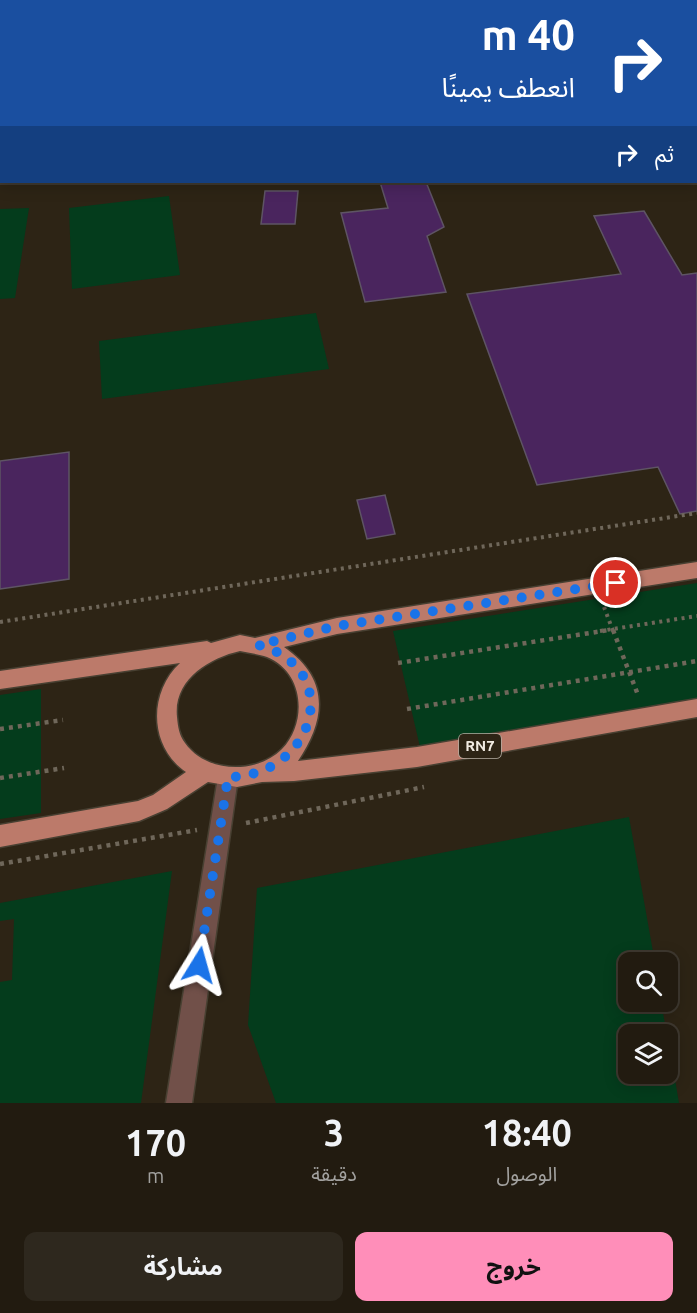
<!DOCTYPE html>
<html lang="ar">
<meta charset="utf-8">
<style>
body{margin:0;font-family:Ubuntu,"Noto Sans Arabic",sans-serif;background:#2e281e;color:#f1f3f6;direction:rtl;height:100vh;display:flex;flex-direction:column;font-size:22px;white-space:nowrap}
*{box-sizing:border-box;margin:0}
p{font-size:20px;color:#a2a19f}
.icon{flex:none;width:33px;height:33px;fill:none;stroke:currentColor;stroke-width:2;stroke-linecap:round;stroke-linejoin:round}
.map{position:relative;height:1103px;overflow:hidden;direction:ltr}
.details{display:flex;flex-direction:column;background:#221b10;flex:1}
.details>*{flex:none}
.guide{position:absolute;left:0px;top:0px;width:698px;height:183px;box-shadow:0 3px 15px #0003,0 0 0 2px #3f3930;direction:rtl;background:#1a4fa0;color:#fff;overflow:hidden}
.buttons{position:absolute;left:618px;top:952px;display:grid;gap:12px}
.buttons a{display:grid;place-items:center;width:60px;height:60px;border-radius:12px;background:#221b10;box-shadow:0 3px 15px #0003,0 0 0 2px #3f3930;font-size:30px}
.pin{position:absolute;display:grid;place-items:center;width:51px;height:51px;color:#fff;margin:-26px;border:3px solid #fff;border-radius:50%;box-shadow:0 2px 6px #0007}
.me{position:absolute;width:66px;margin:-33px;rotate:8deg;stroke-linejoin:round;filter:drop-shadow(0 0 4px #0008)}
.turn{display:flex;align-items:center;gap:21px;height:126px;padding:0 24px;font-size:27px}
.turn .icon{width:78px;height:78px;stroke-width:2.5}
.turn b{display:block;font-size:42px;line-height:51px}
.then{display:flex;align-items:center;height:57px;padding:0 24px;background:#0003;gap:12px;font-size:22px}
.eta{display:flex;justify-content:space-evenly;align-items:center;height:102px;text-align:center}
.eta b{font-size:36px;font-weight:700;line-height:42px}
.cta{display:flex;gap:12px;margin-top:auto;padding:12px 24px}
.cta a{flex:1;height:69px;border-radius:12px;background:#ff8eb9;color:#111;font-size:24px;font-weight:700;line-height:69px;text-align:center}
.cta a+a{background:#2e281e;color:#f1f3f6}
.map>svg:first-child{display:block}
.green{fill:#043c1c}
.building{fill:#4a255e;stroke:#5e5464;stroke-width:1.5}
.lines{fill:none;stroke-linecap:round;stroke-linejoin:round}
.minor-casing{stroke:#484032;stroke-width:3}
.tertiary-casing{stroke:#484032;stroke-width:3}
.primary-casing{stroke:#484032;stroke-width:3}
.path-far1{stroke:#6f675a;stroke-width:4;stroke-dasharray:3 4.5;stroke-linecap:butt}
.path{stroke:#6f675a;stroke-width:4.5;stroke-dasharray:4 5;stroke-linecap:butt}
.minor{fill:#715049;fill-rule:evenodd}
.tertiary{fill:#715049;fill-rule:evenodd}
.primary{fill:#bc7a6a;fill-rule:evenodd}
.route{stroke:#1a73e8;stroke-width:10;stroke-dasharray:0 18}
.labels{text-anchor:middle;stroke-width:6;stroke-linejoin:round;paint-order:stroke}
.shield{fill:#2d2415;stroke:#b6afa4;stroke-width:1.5}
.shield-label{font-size:15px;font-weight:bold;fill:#f1ebe2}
</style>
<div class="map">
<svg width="697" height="1103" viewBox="0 0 697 1103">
<rect width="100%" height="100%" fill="#2d2415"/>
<g class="green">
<path d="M 169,196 L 180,275 L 72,289 L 69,208 Z"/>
<path d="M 29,208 L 15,298 L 0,299 L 0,209 Z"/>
<path d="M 316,313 L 329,369 L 102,399 L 99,341 Z"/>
<path d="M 697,583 L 697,701 L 420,747 L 393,631 Z"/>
<path d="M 41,689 L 41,813 L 0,819 L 0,695 Z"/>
<path d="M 629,817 L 655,963 L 628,963 L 628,1002 L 661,1002 L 667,1035 L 628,1035 L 628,1074 L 668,1074 L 668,1038 L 679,1103 L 276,1103 L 248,1025 L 257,888 Z"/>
<path d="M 172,871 L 141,1103 L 0,1103 L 0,982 L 12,980 L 14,919 L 0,921 L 0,903 Z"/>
</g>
<g class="building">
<path d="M 380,182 L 426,182 L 444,227 L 427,236 L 446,292 L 365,302 L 341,213 L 388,208 Z"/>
<path d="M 265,191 L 298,191 L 295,224 L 261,224 Z"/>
<path d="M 644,211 L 682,275 L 697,273 L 697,511 L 680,514 L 658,467 L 537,485 L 467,294 L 621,274 L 594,216 Z"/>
<path d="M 69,452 L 69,579 L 0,589 L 0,461 Z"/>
<path d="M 385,495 L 395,534 L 367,539 L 357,500 Z"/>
</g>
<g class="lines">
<g class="minor-casing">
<g id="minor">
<path d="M 170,0 L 198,0 L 169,2 Z"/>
<path d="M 302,0 L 312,0 L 313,2 L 302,2 Z"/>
<path d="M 631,0 L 641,0 L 642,2 L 631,2 Z"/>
<path d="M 0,12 L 2,12 L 0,19 Z"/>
<path d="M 696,88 L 697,89 L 697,97 L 696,96 Z"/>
</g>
</g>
<g class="tertiary-casing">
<path id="tertiary" d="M 228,767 L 235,770 L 238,777 L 192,1103 L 166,1103 L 218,777 L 221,770 Z"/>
</g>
<g class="primary-casing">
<path id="primary" d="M 697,562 L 697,578 L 337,634 L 284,647 C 329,678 327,718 298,761 L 417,747 L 697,699 L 697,717 L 417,767 L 294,781 L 262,782 L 237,787 L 208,782 L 167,809 L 139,821 L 0,847 L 0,825 L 138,801 L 153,795 L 186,772 C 149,747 148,693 180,663 L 0,689 L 0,671 L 207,641 L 211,643 L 240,635 L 255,638 L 337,618 ZM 240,651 C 249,653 259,654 267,657 C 304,672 308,722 282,749 C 256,775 206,773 185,743 C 179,735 178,727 177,717 C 173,680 209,658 240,651 Z"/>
</g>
<g class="path-far1">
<path d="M 604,607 L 613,631"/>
<path d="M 0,622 L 697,513"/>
<path d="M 600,631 L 697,616"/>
</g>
<g class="path">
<path d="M 613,630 L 638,695"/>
<path d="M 398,663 L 609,630"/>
<path d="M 407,709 L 697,661"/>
<path d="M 0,729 L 63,720"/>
<path d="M 0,778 L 64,768"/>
<path d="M 246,823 L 424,787"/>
<path d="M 0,864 L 197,830"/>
</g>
<use href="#minor" class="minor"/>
<use href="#tertiary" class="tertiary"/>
<use href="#primary" class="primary"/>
</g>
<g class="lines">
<path class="route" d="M 199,965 L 228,777 C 314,777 347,669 258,645 L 337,626 L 616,583"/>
</g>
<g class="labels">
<rect class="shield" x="459" y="734" width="42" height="24" rx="4.5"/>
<g class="shield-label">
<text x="480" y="751">RN7</text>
</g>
</g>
</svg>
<div class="buttons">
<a><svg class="icon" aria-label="search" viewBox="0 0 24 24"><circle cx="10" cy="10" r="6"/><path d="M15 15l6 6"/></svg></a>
<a><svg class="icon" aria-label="layers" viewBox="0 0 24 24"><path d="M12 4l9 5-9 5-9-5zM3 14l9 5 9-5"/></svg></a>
</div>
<div class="pin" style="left:616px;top:583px;background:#d93025"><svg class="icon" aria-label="arrive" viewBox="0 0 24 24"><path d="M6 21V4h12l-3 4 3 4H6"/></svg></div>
<svg class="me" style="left:199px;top:965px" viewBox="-20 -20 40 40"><path d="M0-17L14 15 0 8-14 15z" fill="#1a73e8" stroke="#fff" stroke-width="4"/></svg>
<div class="guide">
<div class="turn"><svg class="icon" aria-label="right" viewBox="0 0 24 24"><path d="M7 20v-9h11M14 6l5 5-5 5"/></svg><div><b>40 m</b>انعطف يمينًا</div></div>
<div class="then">ثم<svg class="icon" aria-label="right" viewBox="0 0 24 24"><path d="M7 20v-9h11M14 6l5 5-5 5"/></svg></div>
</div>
</div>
<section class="details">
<div class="eta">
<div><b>18:40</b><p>الوصول</p></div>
<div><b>3</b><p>دقيقة</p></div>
<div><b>170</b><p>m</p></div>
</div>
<div class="cta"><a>خروج</a><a>مشاركة</a></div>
</section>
